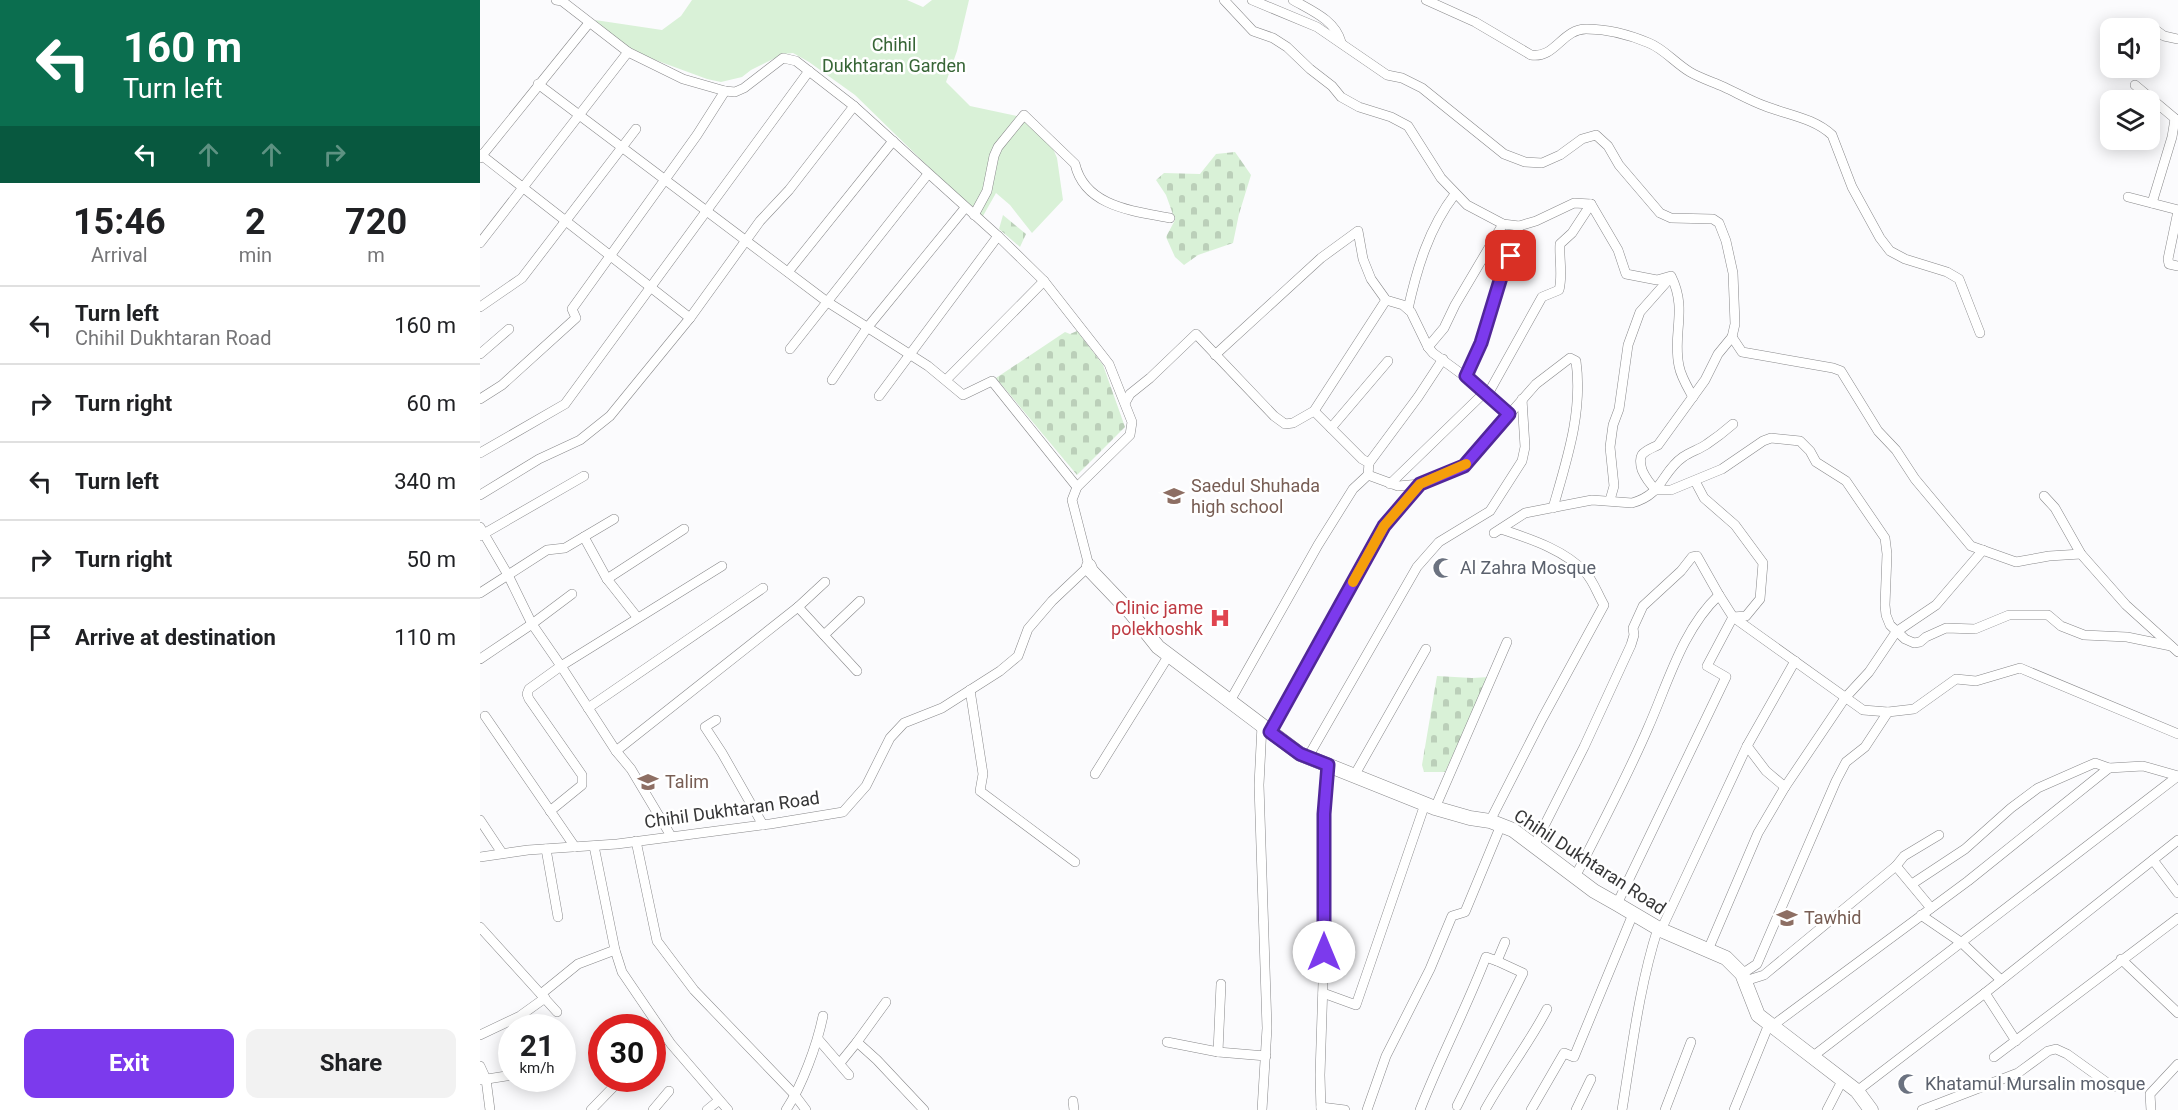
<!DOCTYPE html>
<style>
body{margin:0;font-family:Roboto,sans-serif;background:#f2f2f2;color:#202124;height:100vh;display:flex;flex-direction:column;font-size:22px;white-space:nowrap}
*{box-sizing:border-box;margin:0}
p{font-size:20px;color:#757577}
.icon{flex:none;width:33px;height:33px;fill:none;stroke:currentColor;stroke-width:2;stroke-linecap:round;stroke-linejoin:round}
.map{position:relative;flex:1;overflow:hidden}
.drawer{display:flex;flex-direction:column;background:#fff;width:480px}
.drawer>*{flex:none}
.top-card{background:#0b6e4f;color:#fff;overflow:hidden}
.controls{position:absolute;left:1620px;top:18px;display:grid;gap:12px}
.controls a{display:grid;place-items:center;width:60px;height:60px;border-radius:12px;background:#fff;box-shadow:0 3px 15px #0003;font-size:30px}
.speed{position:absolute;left:18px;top:1014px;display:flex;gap:12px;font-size:30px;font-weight:700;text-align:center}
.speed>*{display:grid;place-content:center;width:78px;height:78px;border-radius:50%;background:#fff;box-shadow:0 3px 15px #0003;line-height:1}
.speed small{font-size:15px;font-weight:400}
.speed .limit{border:9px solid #d22;background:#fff;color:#111}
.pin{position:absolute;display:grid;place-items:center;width:51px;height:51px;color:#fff;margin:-26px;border-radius:12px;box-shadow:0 3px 9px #0006}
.me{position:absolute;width:66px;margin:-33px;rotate:0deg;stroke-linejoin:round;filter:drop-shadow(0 0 4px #0008)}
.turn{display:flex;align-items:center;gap:21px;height:126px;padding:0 24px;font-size:27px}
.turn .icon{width:78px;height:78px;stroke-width:2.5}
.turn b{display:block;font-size:42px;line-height:51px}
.lanes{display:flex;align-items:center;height:57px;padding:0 24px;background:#0003;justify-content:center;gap:30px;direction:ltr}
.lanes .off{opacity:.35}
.eta{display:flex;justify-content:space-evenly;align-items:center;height:102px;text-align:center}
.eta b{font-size:36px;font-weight:700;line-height:42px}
.action{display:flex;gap:12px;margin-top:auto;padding:12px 24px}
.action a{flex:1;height:69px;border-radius:12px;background:#7c3aed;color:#fff;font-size:24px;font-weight:700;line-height:69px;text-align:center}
.action a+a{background:#f2f2f2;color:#202124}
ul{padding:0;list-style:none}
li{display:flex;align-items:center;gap:18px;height:78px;padding:0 24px;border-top:2px solid #e0e0e0}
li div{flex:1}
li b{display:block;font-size:22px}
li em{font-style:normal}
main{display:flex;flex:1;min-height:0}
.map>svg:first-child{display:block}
.cemetery{fill:url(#cemetery-stones)}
.garden{fill:#d9f1d7}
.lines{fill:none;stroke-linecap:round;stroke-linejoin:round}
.street-casing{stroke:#88888a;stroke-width:10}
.secondary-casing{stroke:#88888a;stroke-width:15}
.street{stroke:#fff;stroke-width:9}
.secondary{stroke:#fff;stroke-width:14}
.route-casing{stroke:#51269a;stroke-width:15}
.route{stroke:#7c3aed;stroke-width:10}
.slow{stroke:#f59e0b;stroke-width:10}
.labels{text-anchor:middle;stroke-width:5;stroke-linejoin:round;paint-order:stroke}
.park-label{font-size:18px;fill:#376536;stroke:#fff}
.education-label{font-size:18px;fill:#785e54;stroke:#fff;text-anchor:start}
.worship-label{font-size:18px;fill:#5b616d;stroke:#fff;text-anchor:start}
.health-label{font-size:18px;fill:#be3a42;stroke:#fff;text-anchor:end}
.street-label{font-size:18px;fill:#363637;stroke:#fff}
</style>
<main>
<section class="drawer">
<div class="top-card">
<div class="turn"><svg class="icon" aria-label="left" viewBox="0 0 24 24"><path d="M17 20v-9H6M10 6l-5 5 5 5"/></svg><div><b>160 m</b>Turn left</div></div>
<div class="lanes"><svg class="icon" aria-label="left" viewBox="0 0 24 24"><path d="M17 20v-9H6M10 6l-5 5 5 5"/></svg><svg class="icon off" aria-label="ahead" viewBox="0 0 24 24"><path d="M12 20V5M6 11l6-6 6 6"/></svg><svg class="icon off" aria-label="ahead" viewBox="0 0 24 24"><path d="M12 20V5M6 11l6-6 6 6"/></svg><svg class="icon off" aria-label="right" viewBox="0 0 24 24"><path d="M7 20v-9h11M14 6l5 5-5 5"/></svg></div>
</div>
<div class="eta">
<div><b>15:46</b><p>Arrival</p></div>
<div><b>2</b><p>min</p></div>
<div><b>720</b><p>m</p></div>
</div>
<ul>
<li><svg class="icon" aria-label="left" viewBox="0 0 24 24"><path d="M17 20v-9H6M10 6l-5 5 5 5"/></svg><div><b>Turn left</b><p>Chihil Dukhtaran Road</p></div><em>160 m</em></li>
<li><svg class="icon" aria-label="right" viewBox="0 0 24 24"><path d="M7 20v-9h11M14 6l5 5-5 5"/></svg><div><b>Turn right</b></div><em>60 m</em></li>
<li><svg class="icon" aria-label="left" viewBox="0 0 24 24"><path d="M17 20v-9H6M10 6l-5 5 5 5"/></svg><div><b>Turn left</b></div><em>340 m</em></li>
<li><svg class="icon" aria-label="right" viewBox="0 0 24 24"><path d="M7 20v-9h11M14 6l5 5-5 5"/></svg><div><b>Turn right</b></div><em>50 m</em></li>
<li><svg class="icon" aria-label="arrive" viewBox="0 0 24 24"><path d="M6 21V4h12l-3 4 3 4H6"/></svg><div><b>Arrive at destination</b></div><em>110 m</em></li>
</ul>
<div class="action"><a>Exit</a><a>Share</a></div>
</section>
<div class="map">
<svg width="1698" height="1110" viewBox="0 0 1698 1110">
<defs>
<pattern id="cemetery-stones" width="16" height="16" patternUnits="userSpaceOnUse" patternTransform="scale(1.5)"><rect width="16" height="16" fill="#d9f1d7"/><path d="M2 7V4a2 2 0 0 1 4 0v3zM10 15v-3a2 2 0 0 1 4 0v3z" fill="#bbcfb9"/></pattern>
</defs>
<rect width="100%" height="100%" fill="#fbfbfd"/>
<g class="cemetery">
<path d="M 755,152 L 771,175 L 759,214 L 753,243 L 718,255 L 704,265 L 695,257 L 686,237 L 695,220 L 686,195 L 676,180 L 684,173 L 720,174 L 736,154 Z"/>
<path d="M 523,215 L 546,234 L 540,247 L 519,229 Z"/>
<path d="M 597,331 L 623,365 L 645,427 L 597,475 L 516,378 L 585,332 L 590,334 Z"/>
<path d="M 957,676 L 992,678 L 1009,677 L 965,772 L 944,772 L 942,765 Z"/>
</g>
<path class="garden" d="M 212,0 L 427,0 L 443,7 L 452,0 L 489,0 L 477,51 L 466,82 L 490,106 L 542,117 L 571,144 L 577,158 L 583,200 L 552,233 L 530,205 L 516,193 L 503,216 L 461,179 L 375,95 L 329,62 L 313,53 L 303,54 L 271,70 L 262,77 L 241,82 L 227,79 L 159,54 L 132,35 L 115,20 L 182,30 L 201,16 Z"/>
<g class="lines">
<g class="street-casing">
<g id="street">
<path d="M 744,0 L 773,31 L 793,38 L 807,47 L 830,69 L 852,86 L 861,97 L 879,107 L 911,117 L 928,126 L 961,178 L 987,205 L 1023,224 L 1039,226 L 1056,221 L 1094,203 L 1111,204 L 1138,250 L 1146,274 L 1177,280 L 1191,276 C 1208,310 1192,333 1199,366 C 1201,377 1208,388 1213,397"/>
<path d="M 772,0 L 837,27 L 907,75 L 922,78 L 942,88 L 1024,154 L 1045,162 L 1062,163 L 1080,155 L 1102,139 L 1116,135 L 1128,146 L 1139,165 L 1180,213 L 1191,218 L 1233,219 L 1239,223 L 1246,241 L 1253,273 L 1255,324 L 1252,337 L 1238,354 L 1225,380 L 1178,445 C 1164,452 1157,453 1162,470 C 1166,479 1169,483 1176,490 L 1191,490 L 1242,469 L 1283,441 L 1291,438 L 1320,441 L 1330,451 L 1336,462 L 1366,481 L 1405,538 L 1407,554 L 1405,605 L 1406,615 L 1410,625 L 1425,639 L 1434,643 L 1440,642 L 1446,637 L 1466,628 L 1495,629 L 1529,615 L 1568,615 L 1581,626 L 1604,635 L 1647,637 L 1691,646"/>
<path d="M 813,0 C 832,11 855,20 861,42"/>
<path d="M 946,0 L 995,22 L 1051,55 C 1075,59 1082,29 1106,29 C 1126,29 1150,35 1169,43 C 1184,49 1195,63 1210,72 C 1220,78 1233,82 1244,87 C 1257,93 1271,101 1285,106 C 1308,115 1334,118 1352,135 L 1372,187 L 1400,238 L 1410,251 L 1425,259 L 1467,272 L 1479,279 L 1500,333"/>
<path d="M 1670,26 L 1684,36 L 1698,39"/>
<path d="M 58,84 L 346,301 L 448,366 L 483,395 L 512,381 L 597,487"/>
<path d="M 1655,85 L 1698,121"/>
<path d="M 0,154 L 210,318"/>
<path d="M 0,158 L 109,23"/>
<path d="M 1648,197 L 1698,210"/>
<path d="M 1672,203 L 1692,137 L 1695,119"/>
<path d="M 1698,211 L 1688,259 L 1689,264 L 1698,266"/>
<path d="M 494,215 L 507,191 L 514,156 L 518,147 L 544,115 L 595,164 C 605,207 654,211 690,218"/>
<path d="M 0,243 L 148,52"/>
<path d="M 308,272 L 413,141"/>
<path d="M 0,307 L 42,278 L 156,129"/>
<path d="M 928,309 C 937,268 949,228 975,194"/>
<path d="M 1252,337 L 1262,352 L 1353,368 L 1361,371 L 1398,431 L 1416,450 L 1435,479 L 1491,546 L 1536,562 L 1569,556 L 1601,554"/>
<path d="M 948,347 L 964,328 L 975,305 L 1023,224"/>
<path d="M 310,349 L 448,174"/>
<path d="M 0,354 L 29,329"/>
<path d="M 735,355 L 841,258 L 878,231 L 883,259 L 891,279 L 906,300 L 923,305 L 931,312 L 948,347 L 953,353 L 1002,389 L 1029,414"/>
<path d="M 986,376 L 1001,343 L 1016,299 L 1016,292 L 1031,257 L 1039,226"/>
<path d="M 352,380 L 387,328 L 485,208"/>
<path d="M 466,380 L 564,281"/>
<path d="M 1008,394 L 1062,297 L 1079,290 C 1083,276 1079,259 1080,244 L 1092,233 L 1111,204"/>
<path d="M 399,396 L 518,236"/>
<path d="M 0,399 L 22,385 L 96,318 L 92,309 L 217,135 L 245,91"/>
<path d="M 645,403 L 650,394 L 670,378 L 716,334 L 794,416 L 805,424 L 813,423 L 834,411 L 882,459 L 889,463 L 888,475"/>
<path d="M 834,411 L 906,300"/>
<path d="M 851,428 L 908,361"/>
<path d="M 0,453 L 85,404 L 329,71"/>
<path d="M 889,463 L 938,397 L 963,359"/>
<path d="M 1215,481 L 1224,498 L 1255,525 L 1283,563 L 1280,599 L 1266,616 L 1253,617"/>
<path d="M 910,484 L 1005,392"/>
<path d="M 0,495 L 59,459 L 100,440 L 130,416 L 210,318 L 280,221 L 309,190 L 374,106"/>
<path d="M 1564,496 L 1575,508 L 1601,554 L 1646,605 L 1698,652"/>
<path d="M 1130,500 L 1134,486 L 1130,447 L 1133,425 L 1139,409 L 1148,345 L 1160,312 L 1191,277"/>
<path d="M 0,527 L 28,575 L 52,624 L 81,666 L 136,751 L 151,769 L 191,836"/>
<path d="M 1014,533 L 1045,513 L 1112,500 L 1152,503 C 1184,494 1181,472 1203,457 C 1210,452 1220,449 1227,444 C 1236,438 1245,431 1253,424"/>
<path d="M 0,536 L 104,476"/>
<path d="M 104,537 L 127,579 L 157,617"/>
<path d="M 127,579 L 204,529"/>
<path d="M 0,593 L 67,550 L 85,548 L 134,519"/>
<path d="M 318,607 L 377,671"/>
<path d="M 344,635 L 380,601"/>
<path d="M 0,659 L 52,624 L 92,594"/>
<path d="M 490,690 L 503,774 L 500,791 L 595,862"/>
<path d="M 750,701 L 838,545 L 873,489 L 888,475 L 918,486 L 940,484 L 984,466 L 1056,384 L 1090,358 L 1096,361 C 1103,412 1087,459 1073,508"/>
<path d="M 108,708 L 283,588"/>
<path d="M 5,716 L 95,847"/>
<path d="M 236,720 L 225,727 L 242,753 L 283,825"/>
<path d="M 782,725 L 779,785 L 787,1028 L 782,1110"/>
<path d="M 790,732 L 904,526 L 940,484"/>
<path d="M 1267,746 L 1286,771 L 1305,787"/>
<path d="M 136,751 L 318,607 L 345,582"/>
<path d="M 828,757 L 937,567 L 959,542 L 1010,511 L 1042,461 L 1045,447 L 1042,399"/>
<path d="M 615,774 L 689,655"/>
<path d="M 874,776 L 946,649"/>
<path d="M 955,808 L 1027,642"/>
<path d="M 70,811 L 102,785 L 102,775 L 49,699 L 47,694 L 49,689 L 81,666 L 242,566"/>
<path d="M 0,820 L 22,853"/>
<path d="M 1010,821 L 1062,719 L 1124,605 C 1118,595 1113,580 1105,572 C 1083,549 1050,539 1021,529"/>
<path d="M 156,841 L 177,941 L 214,990 L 314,1094 L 326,1110"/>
<path d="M 114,846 L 135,950 L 142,972 L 191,1044 L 248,1110"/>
<path d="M 1054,846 L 1104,747 L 1151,645 L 1154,635 L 1153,628 L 1163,606 L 1201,571 L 1212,557 L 1217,556 L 1239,595"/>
<path d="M 66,849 L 78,917"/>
<path d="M 0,857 L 48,850 L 137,844 L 290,824 L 363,812 L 386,786 L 410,738 L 424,723 L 462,708 L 520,671 L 538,656 L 548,629 L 572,601 L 609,566 L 592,500 L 597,487 L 650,435 L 652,422 L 629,364 L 564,281 L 518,236 L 374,106 L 316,61 L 303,58 L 264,88 L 255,92 L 245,91 L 203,79 L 148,52 L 82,1 L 76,0"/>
<path d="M 1673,860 L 1698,893"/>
<path d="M 1416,866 L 1451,908"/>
<path d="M 1095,877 C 1120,828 1146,779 1168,728 C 1188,683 1202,630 1239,595 L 1253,617 L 1383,710 L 1408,712 L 1434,709 L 1476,679 L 1496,681 L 1540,668 L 1698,734"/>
<path d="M 1432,884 L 1485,849 L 1531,808 L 1558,788 L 1615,763 L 1629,768 L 1663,766 L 1698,776"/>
<path d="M 1137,904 L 1246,677 L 1227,666 L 1253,617"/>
<path d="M 1441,915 L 1482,943 L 1521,980"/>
<path d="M 0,927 L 77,1012"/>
<path d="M 1181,930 L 1267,746 L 1315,661"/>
<path d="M 1228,950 L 1278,833 L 1305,787 L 1365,698 L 1389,672 L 1416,632 L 1456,605 L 1503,550"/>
<path d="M 1641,959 L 1698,1013"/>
<path d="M 1262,974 L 1277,964 L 1356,781 L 1366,762 L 1385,747 L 1408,712"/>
<path d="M 1265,981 L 1284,975 L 1416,866 L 1424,856 L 1459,835"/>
<path d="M 843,993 L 876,1005 L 945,804"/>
<path d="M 1505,993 L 1536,1041"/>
<path d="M 61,994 L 98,964 L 135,950"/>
<path d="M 1292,1026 L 1488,881 L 1629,768"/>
<path d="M 0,1035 L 40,1016 L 65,998"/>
<path d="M 338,1039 L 369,1075"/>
<path d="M 377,1042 L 397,1060 L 444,1110"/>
<path d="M 687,1042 L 738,1052 L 786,1056"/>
<path d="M 738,1052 L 741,984"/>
<path d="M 1332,1057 L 1698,776"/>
<path d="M 1514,1057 L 1698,918"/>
<path d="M 360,1063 L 377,1042 L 406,1002"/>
<path d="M 0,1066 L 6,1079 L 10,1110"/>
<path d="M 1,1080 L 32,1075"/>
<path d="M 1377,1091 L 1505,993 L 1698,840"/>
<path d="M 593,1101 L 594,1110"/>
<path d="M 977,1106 L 1043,973 L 1017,961"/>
<path d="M 841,1107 L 865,1110"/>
<path d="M 111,1110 L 142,1078"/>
<path d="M 173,1110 L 189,1091"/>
<path d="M 227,1110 L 238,1101"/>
<path d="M 306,1110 C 322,1086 337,1045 343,1016"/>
<path d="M 841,1110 L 840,1075 L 844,952 L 844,815 L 848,766"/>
<path d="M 887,1110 L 906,1056 L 950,969 L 972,916 L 985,912 L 1021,825"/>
<path d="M 940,1110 C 960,1058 986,1009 1006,957 L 1017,961 L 1025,942"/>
<path d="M 1005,1110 C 1024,1075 1049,1044 1067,1009"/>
<path d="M 1051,1110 L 1084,1053 L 1094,1057 L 1153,914"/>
<path d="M 1096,1110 L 1111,1079"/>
<path d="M 1142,1110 C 1152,1049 1159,987 1178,928"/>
<path d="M 1185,1110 L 1211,1042"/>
<path d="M 1254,1110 L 1289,1024"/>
<path d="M 1347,1110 L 1362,1081"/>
<path d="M 1442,1110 L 1538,1073 L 1568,1051 L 1576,1049 L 1587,1054 L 1633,1087"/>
<path d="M 1671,1110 L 1670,1094 L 1698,1064"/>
</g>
</g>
<g class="secondary-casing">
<path id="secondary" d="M 609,566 L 611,571 L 651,613 L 678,647 L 820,754 L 955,808 L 990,818 L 1010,821 L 1033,830 L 1114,891 L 1137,904 L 1181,930 L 1246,958 L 1262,974 L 1278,1015 L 1377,1091 L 1391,1110"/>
</g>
<use href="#street" class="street"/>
<use href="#secondary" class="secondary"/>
</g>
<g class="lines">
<g class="route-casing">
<path id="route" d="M 844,952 L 844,814 L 848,765 L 820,754 L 790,732 L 904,526 L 940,484 L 984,466 L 1029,414 L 986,376 L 1001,343 L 1022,274 L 1031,256"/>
</g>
<use href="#route" class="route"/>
<path class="slow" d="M 873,582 L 904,526 L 940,484 L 986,464"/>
</g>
<defs>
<g id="school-bare" transform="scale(1.62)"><path d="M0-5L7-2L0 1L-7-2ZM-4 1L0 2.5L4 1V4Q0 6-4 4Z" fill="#8d6e63" stroke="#fff" stroke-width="2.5" paint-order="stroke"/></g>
<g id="mosque-bare" transform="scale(1.62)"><path d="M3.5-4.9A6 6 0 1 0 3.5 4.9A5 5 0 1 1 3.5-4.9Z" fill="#6b7280" stroke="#fff" stroke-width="2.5" paint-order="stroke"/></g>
<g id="hospital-bare" transform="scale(1.62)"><path d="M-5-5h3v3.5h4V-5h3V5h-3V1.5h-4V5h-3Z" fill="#e0444e" stroke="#fff" stroke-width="2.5" paint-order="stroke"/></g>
</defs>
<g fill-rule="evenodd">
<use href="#school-bare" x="694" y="496"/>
<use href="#mosque-bare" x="963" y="568"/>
<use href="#hospital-bare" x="740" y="618"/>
<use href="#school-bare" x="168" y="782"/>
<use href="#school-bare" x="1307" y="918"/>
<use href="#mosque-bare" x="1428" y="1084"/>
</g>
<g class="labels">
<g class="park-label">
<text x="414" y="51">Chihil<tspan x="414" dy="21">Dukhtaran Garden</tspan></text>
</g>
<g class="education-label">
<text x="711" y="492">Saedul Shuhada<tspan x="711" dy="21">high school</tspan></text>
<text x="185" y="788">Talim</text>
<text x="1324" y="924">Tawhid</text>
</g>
<g class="worship-label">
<text x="980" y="574">Al Zahra Mosque</text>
<text x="1445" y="1090">Khatamul Mursalin mosque</text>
</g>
<g class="health-label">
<text x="723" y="614">Clinic jame<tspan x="723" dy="21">polekhoshk</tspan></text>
</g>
<g class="street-label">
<text transform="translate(252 810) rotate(-8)" y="6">Chihil Dukhtaran Road</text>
<text transform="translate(1110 862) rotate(33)" y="6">Chihil Dukhtaran Road</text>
</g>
</g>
</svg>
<div class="controls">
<a><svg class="icon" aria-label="sound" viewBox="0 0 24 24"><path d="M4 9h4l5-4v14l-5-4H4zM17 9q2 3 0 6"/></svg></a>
<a><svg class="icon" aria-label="layers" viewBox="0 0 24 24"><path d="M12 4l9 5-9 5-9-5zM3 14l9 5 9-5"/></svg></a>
</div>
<div class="speed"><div>21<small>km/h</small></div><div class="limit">30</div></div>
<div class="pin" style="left:1031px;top:256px;background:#d93025"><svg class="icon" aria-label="arrive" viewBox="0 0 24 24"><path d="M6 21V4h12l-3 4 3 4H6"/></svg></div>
<svg class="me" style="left:844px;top:952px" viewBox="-20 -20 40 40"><circle r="19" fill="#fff"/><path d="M0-13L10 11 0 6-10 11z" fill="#7c3aed"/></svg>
</div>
</main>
